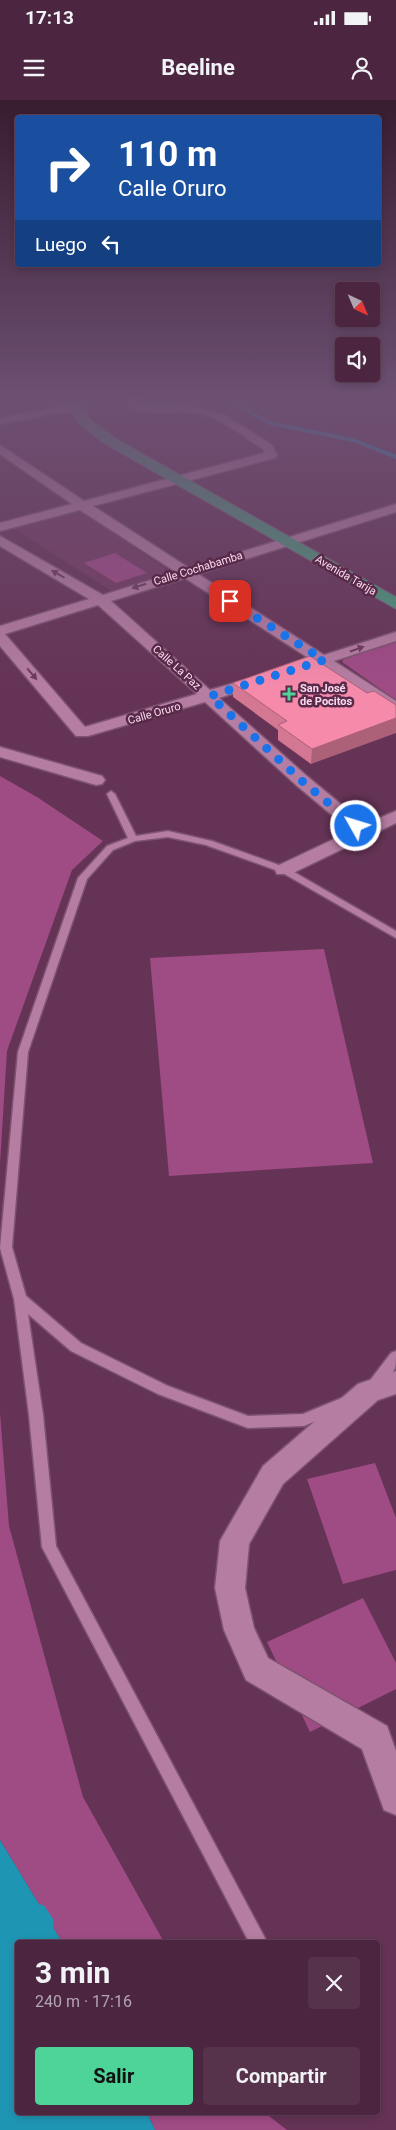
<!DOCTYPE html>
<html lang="es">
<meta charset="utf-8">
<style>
body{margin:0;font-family:Roboto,sans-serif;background:#56324b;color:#f1f3f6;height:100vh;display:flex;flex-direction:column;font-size:19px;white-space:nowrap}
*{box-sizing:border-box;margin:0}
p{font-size:16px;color:#b2a5b1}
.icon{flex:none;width:28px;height:28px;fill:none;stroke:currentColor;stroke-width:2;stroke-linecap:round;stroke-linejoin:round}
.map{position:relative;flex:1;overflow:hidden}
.side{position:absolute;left:15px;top:1840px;width:365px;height:175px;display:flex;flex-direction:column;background:#4c2640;border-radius:5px;box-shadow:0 2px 8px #0003,0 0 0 1px #634359}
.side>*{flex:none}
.banner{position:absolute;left:15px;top:15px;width:366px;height:152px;border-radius:5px;box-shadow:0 2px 8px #0003,0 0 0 1px #634359;background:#1a4fa0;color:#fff;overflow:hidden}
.needle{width:32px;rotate:136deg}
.tools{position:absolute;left:335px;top:182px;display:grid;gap:10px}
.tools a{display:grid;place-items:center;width:45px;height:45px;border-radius:5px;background:#4c2640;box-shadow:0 2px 8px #0003,0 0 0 1px #634359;font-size:25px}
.pin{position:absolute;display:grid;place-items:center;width:42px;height:42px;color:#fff;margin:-21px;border-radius:10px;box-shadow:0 2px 8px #0006}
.me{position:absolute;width:55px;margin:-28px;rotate:309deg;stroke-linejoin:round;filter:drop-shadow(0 0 4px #0008)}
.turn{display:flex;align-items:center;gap:18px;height:105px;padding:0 20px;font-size:22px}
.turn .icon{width:65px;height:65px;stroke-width:2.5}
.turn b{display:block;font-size:35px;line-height:42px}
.then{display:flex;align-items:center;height:48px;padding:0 20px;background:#0003;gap:10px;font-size:19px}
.round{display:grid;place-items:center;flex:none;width:52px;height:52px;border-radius:5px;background:#56324b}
.headline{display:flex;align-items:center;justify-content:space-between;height:85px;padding:0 20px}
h1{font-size:30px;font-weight:700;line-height:38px}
.cta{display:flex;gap:10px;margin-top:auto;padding:10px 20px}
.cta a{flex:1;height:58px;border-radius:5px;background:#4ed399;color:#111;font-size:20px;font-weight:700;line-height:58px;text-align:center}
.cta a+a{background:#56324b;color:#f1f3f6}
.status{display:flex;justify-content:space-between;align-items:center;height:35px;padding:0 25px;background:#4c2640;direction:ltr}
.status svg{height:14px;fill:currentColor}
header{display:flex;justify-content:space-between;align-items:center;height:65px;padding:0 20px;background:#4c2640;font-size:22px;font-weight:700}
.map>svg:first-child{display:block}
.built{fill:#733a60}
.green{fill:#9f4b84}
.water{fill:#1f95b4}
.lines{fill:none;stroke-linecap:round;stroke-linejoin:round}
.stream-far1{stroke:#1f95b4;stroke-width:4}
.stream{stroke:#1f95b4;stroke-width:9}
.service-casing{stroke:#7d5370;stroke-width:3}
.minor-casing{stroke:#7d5370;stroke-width:3}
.trunk-casing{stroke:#7d5370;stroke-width:2}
.service{fill:#b57da1;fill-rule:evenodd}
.minor{fill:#b57da1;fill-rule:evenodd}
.trunk{fill:#499879;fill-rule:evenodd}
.wall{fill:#d37793}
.shaded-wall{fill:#ac6178}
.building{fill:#f58aab;stroke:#ac6178}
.oneway{fill:#6b3a5b}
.route{stroke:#1a73e8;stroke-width:9;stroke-dasharray:0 16.2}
.poi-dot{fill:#4ed399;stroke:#59294a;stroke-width:2}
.labels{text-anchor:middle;stroke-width:5;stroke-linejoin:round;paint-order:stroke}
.far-street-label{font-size:11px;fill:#fadbee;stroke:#59294a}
.far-poi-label{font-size:11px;font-weight:bold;fill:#fadbee;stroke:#59294a;text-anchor:start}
</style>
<div class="status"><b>17:13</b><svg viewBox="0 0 49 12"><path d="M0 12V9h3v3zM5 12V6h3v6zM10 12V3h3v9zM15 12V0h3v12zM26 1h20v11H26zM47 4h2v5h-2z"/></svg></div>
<header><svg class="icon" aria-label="menu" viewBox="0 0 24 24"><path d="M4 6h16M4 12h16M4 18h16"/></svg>Beeline<svg class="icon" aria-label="person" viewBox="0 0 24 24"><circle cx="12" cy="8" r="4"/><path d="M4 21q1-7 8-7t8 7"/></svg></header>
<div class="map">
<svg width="396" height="2030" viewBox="0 0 396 2030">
<rect width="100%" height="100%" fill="#653355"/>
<path class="built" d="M 75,411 L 82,412 L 165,468 L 165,473 L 111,491 L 12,427 Z"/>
<g class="green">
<path d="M 115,453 L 147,473 L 116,483 L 84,463 Z"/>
<path d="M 396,542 L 396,600 L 342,562 L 344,559 Z"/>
<path d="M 0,676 L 37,697 L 103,741 L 72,770 L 7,951 L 0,1064 Z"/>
<path d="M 324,849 L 373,1063 L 169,1076 L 150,858 Z"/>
<path d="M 0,1313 L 9,1426 L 83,1697 L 164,1842 L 62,1842 L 0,1740 Z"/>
<path d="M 375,1363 L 396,1418 L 396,1470 L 343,1484 L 307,1379 Z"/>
<path d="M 363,1498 L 396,1563 L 396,1589 L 310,1632 L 267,1542 Z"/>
<path d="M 147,2013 L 265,2013 L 287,2030 L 155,2030 Z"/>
</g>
<path class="water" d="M 0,1740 L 62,1842 L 18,1842 L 18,2012 L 147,2013 L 155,2030 L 0,2030 Z"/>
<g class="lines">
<g class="stream-far1">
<path d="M 145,300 L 154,303 L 178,300"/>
<path d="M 228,300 L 270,323 L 353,340 L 396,357"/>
</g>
<path class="stream" d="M 41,1809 L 49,1821 L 47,1842"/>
<g class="service-casing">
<g id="service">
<path d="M 111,691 L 115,694 L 136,736 L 168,731 L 212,741 L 287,768 L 396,831 L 396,838 L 281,772 L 206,745 L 168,737 L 135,741 L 113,750 L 87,779 L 28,952 L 12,1147 L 26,1196 L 81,1243 L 168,1286 L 248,1316 L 303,1314 L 344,1297 L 349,1299 L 351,1303 L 349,1307 L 304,1326 L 248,1328 L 158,1294 L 71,1251 L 28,1214 L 43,1315 L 56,1446 L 267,1842 L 249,1842 L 42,1447 L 29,1315 L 14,1199 L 0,1148 L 18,952 L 78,778 L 107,746 L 128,738 L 107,694 Z"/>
<path d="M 396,1251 C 396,1257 396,1264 395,1268 C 391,1277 379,1295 368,1291 L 366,1287 L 368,1283 L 391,1253 Z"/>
</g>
</g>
<g class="minor-casing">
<g id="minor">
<path d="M 128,300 L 138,300 L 141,305 L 190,306 L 225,315 L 272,345 L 277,355 L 275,358 L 93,406 L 189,468 L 396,404 L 396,412 L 198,474 L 324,555 L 396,532 L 396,541 L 334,561 L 396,601 L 396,613 L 390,611 L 320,566 L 309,566 L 306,563 L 310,559 L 185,478 L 111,501 L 210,590 L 262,575 L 267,577 L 270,580 L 267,583 L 219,598 L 308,677 L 365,724 L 396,711 L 396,723 L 291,774 L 277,774 L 275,770 L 277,766 L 351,731 L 296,685 L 205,602 L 88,636 L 76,636 L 0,546 L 0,526 L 89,499 L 0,446 L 0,436 L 103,495 L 176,472 L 80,410 L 0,431 L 0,423 L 72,404 L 0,354 L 0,345 L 84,401 L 264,353 L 263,349 C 244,337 224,320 202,314 C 179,308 151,318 129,307 ZM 98,505 L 197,594 L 85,627 L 5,534 Z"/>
<path d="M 78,306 L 82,307 L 82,311 L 57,313 L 0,324 L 0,318 L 57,307 Z"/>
<path d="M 0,647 L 102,676 L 105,680 L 102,684 L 96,685 L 0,657 Z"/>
<path d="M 396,1271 L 396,1294 L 378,1300 L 283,1384 L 249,1444 L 245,1488 L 254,1528 L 268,1558 L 387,1626 L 396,1651 L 396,1715 L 384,1710 L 362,1649 L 246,1580 L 224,1530 L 215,1488 L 220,1441 L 263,1366 L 358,1284 Z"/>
</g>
</g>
<g class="trunk-casing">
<path id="trunk" d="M 76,300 L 89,300 L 85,309 L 91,320 L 115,338 L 396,497 L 396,509 L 105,344 L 80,325 L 71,309 Z"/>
</g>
<use href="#service" class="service"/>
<use href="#minor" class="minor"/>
<use href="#trunk" class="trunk"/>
</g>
<path class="wall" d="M 233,583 L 367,593 L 311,664 L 278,640 L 278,630 L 233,597 Z"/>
<path class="shaded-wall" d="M 396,618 L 396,633 L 311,664 L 312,649 Z"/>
<path class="building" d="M 310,556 L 367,593 L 374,591 L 396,605 L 396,618 L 312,649 L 278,625 L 287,621 L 233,583 Z"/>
<defs><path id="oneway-solid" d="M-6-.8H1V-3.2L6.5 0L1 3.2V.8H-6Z" transform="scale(1.25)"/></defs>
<g class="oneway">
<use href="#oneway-solid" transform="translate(58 474) rotate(-150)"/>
<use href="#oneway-solid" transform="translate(139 486) rotate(162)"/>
<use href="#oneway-solid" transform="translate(357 549) rotate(-19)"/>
<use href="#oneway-solid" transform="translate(32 574) rotate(49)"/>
</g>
<linearGradient id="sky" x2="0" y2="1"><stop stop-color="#381c2f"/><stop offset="0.51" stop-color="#6d5073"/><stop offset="1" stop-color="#6d5073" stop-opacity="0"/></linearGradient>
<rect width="396" height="585" fill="url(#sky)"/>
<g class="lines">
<path class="route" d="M 230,501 L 324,560 L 210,596 L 302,681 L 356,726"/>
</g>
<path class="poi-dot" d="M286.5 586.5h5v5h5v5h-5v5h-5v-5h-5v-5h5z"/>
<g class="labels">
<g class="far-street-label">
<text transform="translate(198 468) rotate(-17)" y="4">Calle Cochabamba</text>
<text transform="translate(346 475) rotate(30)" y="4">Avenida Tarija</text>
<text transform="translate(177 567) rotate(42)" y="4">Calle La Paz</text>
<text transform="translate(154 613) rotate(-16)" y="4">Calle Oruro</text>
</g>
<g class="far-poi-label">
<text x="300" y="592">San José<tspan x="300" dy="13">de Pocitos</tspan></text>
</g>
</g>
</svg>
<div class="tools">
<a><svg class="needle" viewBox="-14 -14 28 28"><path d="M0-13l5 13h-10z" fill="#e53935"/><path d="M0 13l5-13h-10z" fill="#b2a5b1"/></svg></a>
<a><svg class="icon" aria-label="sound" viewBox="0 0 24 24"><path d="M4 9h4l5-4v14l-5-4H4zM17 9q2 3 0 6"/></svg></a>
</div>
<div class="pin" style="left:230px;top:501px;background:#d93025"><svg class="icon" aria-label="arrive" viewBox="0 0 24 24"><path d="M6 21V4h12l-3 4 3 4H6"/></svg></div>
<svg class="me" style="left:356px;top:726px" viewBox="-20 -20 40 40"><circle r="17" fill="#1a73e8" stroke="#fff" stroke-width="3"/><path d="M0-11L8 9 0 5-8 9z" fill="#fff"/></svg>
<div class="banner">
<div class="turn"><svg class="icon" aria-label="right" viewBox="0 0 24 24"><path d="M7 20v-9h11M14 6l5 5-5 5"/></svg><div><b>110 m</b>Calle Oruro</div></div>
<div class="then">Luego<svg class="icon" aria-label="left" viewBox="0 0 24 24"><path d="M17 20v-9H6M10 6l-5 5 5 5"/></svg></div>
</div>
<section class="side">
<div class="headline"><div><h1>3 min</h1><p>240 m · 17:16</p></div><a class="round"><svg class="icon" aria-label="close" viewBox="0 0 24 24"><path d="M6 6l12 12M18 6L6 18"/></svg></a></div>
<div class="cta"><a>Salir</a><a>Compartir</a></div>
</section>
</div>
